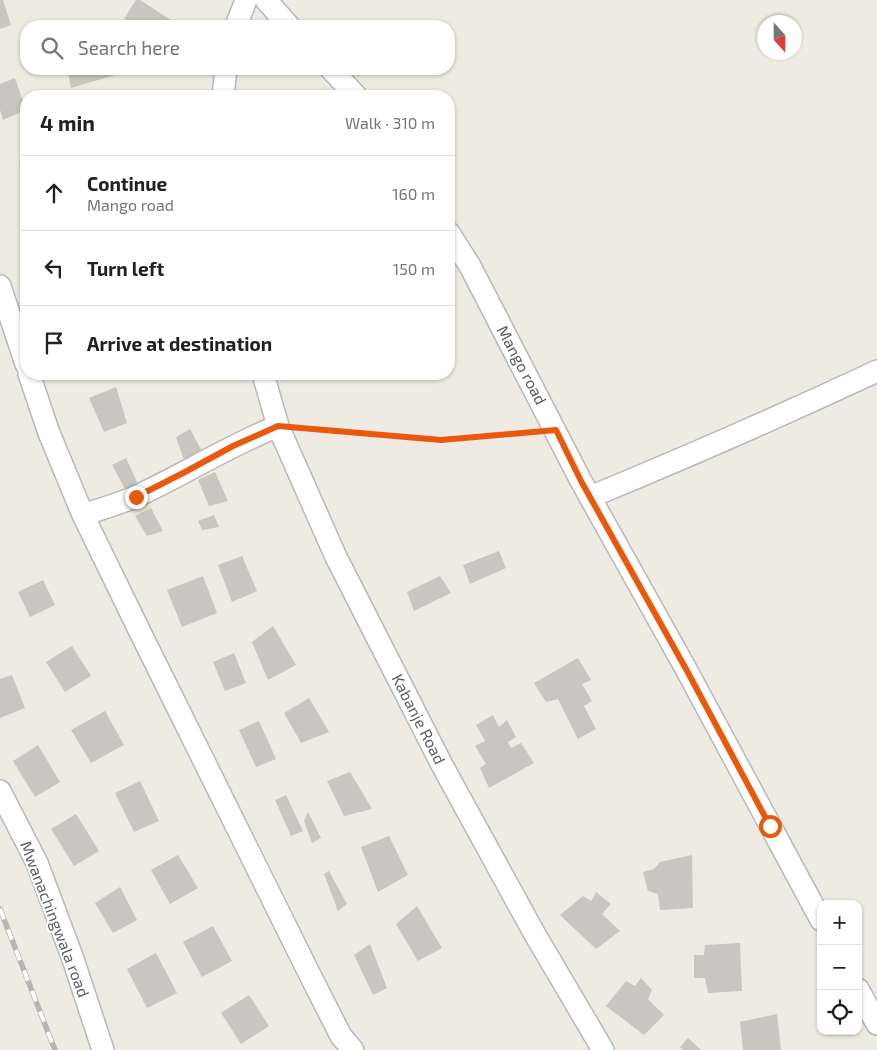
<!DOCTYPE html>
<html lang="en">
<head>
<meta charset="utf-8">
<style>
	:root { --surface:#fff; --page:#f2f2f2; --text:#202124; --muted:#757577; --line:#e0e0e0 }
	body { margin:0; font-family:"Exo 2",sans-serif; background:var(--page); color:var(--text) }
	.controls { position:absolute; right:15px; bottom:15px; display:grid; overflow:hidden; border-radius:10px; box-shadow:0 1px 4px #0004 }
	.controls button { width:45px; height:45px; display:grid; place-items:center; padding:0; border:0; border-bottom:1px solid var(--line); background:var(--surface); color:var(--text); font:25px sans-serif }
	.compass { position:absolute; left:757px; top:15px; width:45px; height:45px; border-radius:50%; background:var(--surface); box-shadow:0 1px 4px #0004; rotate:159deg }
	.stop { position:absolute; width:15px; height:15px; margin:-11px; border:4px solid #ea580c; border-radius:50%; background:#fff }
	.stop.end { background:#ea580c; border-color:#fff; box-shadow:0 1px 5px #0008 }
	.list { margin:0; padding:0; list-style:none }
	h2 { display:flex; justify-content:space-between; align-items:center; height:65px; margin:0; padding:0 20px; font-size:21px }
	h2 small { font-size:16px; font-weight:400; color:var(--muted) }
	.list li { display:grid; grid-template-columns:32px 1fr auto; gap:15px; align-items:center; box-sizing:border-box; height:75px; padding:0 20px; border-top:1px solid var(--line) }
	.list b { display:block; font-size:19px; white-space:nowrap }
	.list p { margin:0; font-size:16px; white-space:nowrap; color:var(--muted) }
	.list em { font-size:16px; font-style:normal; color:var(--muted) }
	.icon { flex:none; width:28px; height:28px; fill:none; stroke:currentColor; stroke-width:2; stroke-linecap:round; stroke-linejoin:round }
	.map { position:relative; flex:none; width:877px; height:1050px; overflow:hidden }
	.search { position:absolute; background:var(--surface); box-shadow:0 1px 4px #0004; left:20px; top:20px; width:435px; height:55px; display:flex; align-items:center; gap:12px; box-sizing:border-box; padding:0 18px; border-radius:20px; color:var(--muted); font-size:19px }
	.panel { position:absolute; background:var(--surface); box-shadow:0 1px 4px #0004; left:20px; top:90px; width:435px; height:290px; border-radius:20px }
	.map>svg:first-child { display:block }
	.building { fill:#c9c6c0 }
	.lines { fill:none; stroke-linecap:round; stroke-linejoin:round }
	.street-casing { stroke:#b5b9bd; stroke-width:24 }
	.path { stroke:#96c8a3; stroke-width:3; stroke-dasharray:5 2.5; stroke-linecap:butt }
	.street { stroke:#fff; stroke-width:21 }
	.rail-casing { stroke:#b4b5b5; stroke-width:5.5 }
	.rail { stroke:#fff; stroke-width:4; stroke-dasharray:11; stroke-linecap:butt }
	.route { stroke:#ea580c; stroke-width:6 }
	.labels { text-anchor:middle; stroke-width:4; stroke-linejoin:round; paint-order:stroke }
	.street-label { font-size:16px; fill:#5b5f64; stroke:#fff }
</style>
</head>
<body>
<div class="map">
<svg width="877" height="1050" viewBox="0 0 877 1050">
	<rect width="100%" height="100%" fill="#eeebe2"/>
	<path class="building" d="M 0,0 L 3,0 L 11,25 L 0,29 Z
		M 136,0 L 140,0 L 174,22 L 173,26 L 136,26 L 124,19 Z
		M 81,69 L 113,69 L 115,75 L 71,88 L 68,72 Z
		M 15,78 L 26,110 L 3,120 L 0,110 L 0,84 Z
		M 26,160 L 26,185 L 19,163 Z
		M 116,387 L 127,423 L 104,432 L 89,398 Z
		M 190,429 L 203,453 L 184,460 L 176,437 Z
		M 126,458 L 138,484 L 125,489 L 112,465 Z
		M 215,472 L 228,501 L 209,506 L 198,480 Z
		M 151,508 L 163,531 L 147,536 L 135,516 Z
		M 214,515 L 219,527 L 202,530 L 198,521 Z
		M 499,551 L 506,568 L 470,584 L 463,565 Z
		M 242,556 L 257,591 L 232,602 L 218,565 Z
		M 203,576 L 217,613 L 182,627 L 167,590 Z
		M 440,576 L 451,593 L 414,611 L 407,592 Z
		M 43,580 L 55,605 L 30,617 L 18,592 Z
		M 273,626 L 296,665 L 268,680 L 252,642 Z
		M 72,646 L 91,676 L 65,692 L 46,662 Z
		M 234,653 L 246,683 L 225,691 L 213,662 Z
		M 578,658 L 591,680 L 582,684 L 592,701 L 584,706 L 596,729 L 578,739 L 558,699 L 546,702 L 534,683 Z
		M 12,675 L 25,708 L 0,718 L 0,679 Z
		M 309,698 L 329,732 L 301,743 L 284,713 Z
		M 105,711 L 124,745 L 91,763 L 71,730 Z
		M 493,715 L 499,727 L 507,720 L 516,737 L 508,742 L 511,748 L 521,743 L 534,763 L 489,788 L 480,768 L 486,764 L 475,746 L 485,741 L 476,725 Z
		M 259,721 L 276,759 L 256,767 L 239,730 Z
		M 38,745 L 60,782 L 35,797 L 13,761 Z
		M 350,772 L 372,809 L 344,816 L 327,781 Z
		M 140,781 L 159,821 L 134,832 L 115,793 Z
		M 286,795 L 303,831 L 291,836 L 275,800 Z
		M 308,812 L 321,838 L 312,843 L 304,821 Z
		M 76,814 L 99,851 L 74,866 L 51,829 Z
		M 389,836 L 408,875 L 378,892 L 361,847 Z
		M 178,855 L 198,888 L 170,904 L 151,870 Z
		M 692,855 L 693,908 L 660,910 L 658,894 L 648,891 L 643,872 L 654,869 L 660,862 Z
		M 329,871 L 347,904 L 338,911 L 324,874 Z
		M 120,887 L 137,920 L 113,933 L 95,903 Z
		M 596,892 L 611,904 L 602,914 L 620,931 L 596,949 L 560,915 L 583,896 L 591,901 Z
		M 417,906 L 442,948 L 418,961 L 396,924 Z
		M 213,926 L 232,961 L 202,977 L 183,942 Z
		M 740,943 L 742,991 L 708,993 L 705,978 L 694,978 L 694,955 L 704,955 L 705,945 Z
		M 370,944 L 387,988 L 373,995 L 354,955 Z
		M 156,953 L 177,993 L 147,1008 L 127,969 Z
		M 641,978 L 652,990 L 648,999 L 664,1015 L 644,1035 L 606,1006 L 626,981 L 635,986 Z
		M 249,995 L 269,1026 L 241,1044 L 221,1013 Z
		M 777,1014 L 781,1050 L 743,1050 L 740,1022 Z
		M 688,1038 L 701,1050 L 683,1050 L 680,1047 Z"/>
	<g class="lines">
		<g class="street-casing">
			<path id="street" d="M 266,0 L 289,26
				M 236,26 L 246,0
				M 331,69 L 356,96
				M 223,96 L 226,69
				M 449,233 L 470,266 L 581,481 L 686,669 L 821,920
				M 0,286 L 26,364
				M 29,374 L 49,433 L 83,515 L 142,636 L 309,973 L 341,1036 L 353,1050
				M 263,374 L 278,426 L 336,557 L 442,765 L 533,931 L 603,1050
				M 590,497 C 687,457 783,415 877,371
				M 83,515 C 101,509 118,504 135,497 C 183,475 228,446 278,426
				M 0,791 L 37,863 L 73,959 L 103,1050
				M 858,989 L 877,1024"/>
		</g>
		<path class="path" d="M 301,429 L 441,440 L 534,432"/>
		<use href="#street" class="street"/>
		<g class="rail-casing">
			<path id="rail" d="M 0,909 L 55,1050"/>
		</g>
		<use href="#rail" class="rail"/>
	</g>
	<g class="lines">
		<path class="route" d="M 136,497 L 185,472 L 233,446 L 278,426 L 441,440 L 556,430 L 581,481 L 686,669 L 770,826"/>
	</g>
	<g class="labels">
		<g class="street-label">
			<text transform="translate(522 365) rotate(62)" y="6">Mango road</text>
			<text transform="translate(419 719) rotate(63)" y="6">Kabanje Road</text>
			<text transform="translate(55 919) rotate(69)" y="6">Mwanachingwala road</text>
		</g>
	</g>
</svg>
<div class="controls">
<button>+</button>
<button>−</button>
<button><svg class="icon" aria-label="locate" viewBox="0 0 24 24"><circle cx="12" cy="12" r="6"/><path d="M12 2v4M12 18v4M2 12h4M18 12h4"/></svg></button>
</div>
<svg class="compass" viewBox="-18 -18 36 36"><path d="M0-13l5 13h-10z" fill="#e53935"/><path d="M0 13l5-13h-10z" fill="#757577"/></svg>
<div class="stop" style="left:770px;top:826px"></div>
<div class="stop end" style="left:136px;top:497px"></div>
<div class="search"><svg class="icon" aria-label="search" viewBox="0 0 24 24"><circle cx="10" cy="10" r="6"/><path d="M15 15l6 6"/></svg>Search here</div>
<section class="panel">
<h2>4 min<small>Walk · 310 m</small></h2>
<ul class="list">
<li><svg class="icon" aria-label="ahead" viewBox="0 0 24 24"><path d="M12 20V5M6 11l6-6 6 6"/></svg><div><b>Continue</b><p>Mango road</p></div><em>160 m</em></li>
<li><svg class="icon" aria-label="left" viewBox="0 0 24 24"><path d="M17 20v-9H6M10 6l-5 5 5 5"/></svg><div><b>Turn left</b></div><em>150 m</em></li>
<li><svg class="icon" aria-label="arrive" viewBox="0 0 24 24"><path d="M6 21V4h12l-3 4 3 4H6"/></svg><div><b>Arrive at destination</b></div></li>
</ul>
</section>
</div>
</body>
</html>
